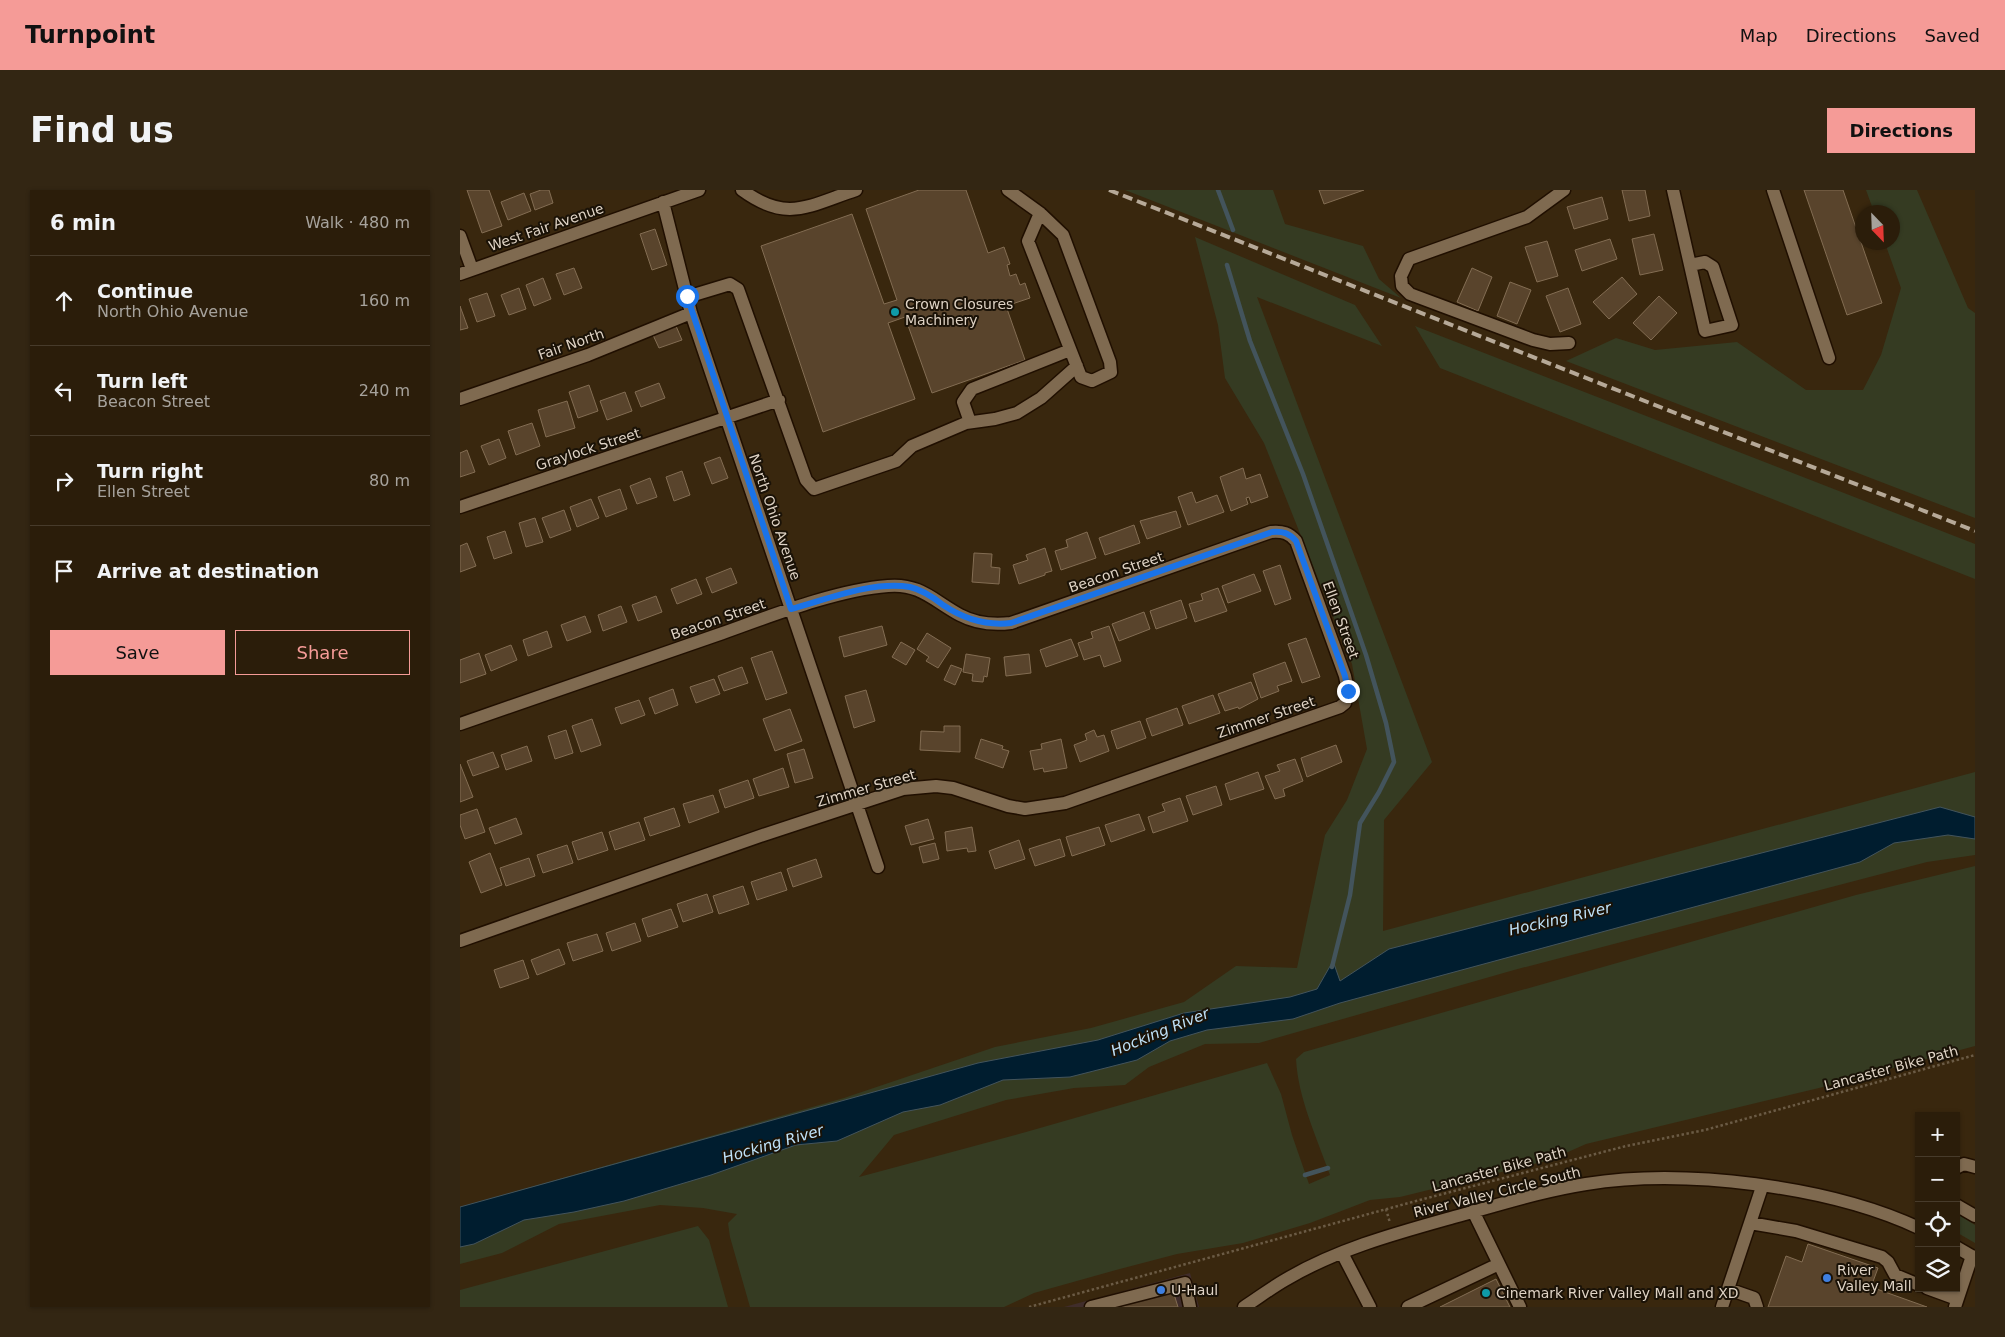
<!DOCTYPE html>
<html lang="en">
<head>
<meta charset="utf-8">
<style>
	:root { --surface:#2b1d0a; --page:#332613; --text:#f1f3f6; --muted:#a6a29c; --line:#473b2b; --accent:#f59b97 }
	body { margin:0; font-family:"DejaVu Sans",sans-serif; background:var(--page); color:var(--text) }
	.controls { position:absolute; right:15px; bottom:15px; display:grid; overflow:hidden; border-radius:0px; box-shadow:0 1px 4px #0004 }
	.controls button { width:45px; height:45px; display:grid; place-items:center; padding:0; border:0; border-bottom:1px solid var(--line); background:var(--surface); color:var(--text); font:25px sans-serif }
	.compass { position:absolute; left:1395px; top:15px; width:45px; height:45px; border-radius:50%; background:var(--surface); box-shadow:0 1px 4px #0004; rotate:157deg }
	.stop { position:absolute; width:15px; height:15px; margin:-11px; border:4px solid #1a73e8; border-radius:50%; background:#fff }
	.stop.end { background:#1a73e8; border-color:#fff; box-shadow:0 1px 5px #0008 }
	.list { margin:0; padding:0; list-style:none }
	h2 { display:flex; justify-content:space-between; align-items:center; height:65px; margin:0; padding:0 20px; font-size:21px }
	h2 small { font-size:16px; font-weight:400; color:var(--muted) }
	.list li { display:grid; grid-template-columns:32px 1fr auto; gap:15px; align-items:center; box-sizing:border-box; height:90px; padding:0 20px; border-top:1px solid var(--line) }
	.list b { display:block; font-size:19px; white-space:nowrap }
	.list p { margin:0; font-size:16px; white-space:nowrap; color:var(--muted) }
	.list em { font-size:16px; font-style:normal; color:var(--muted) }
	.actions { display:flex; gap:10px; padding:15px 20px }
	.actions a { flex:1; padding:11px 0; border:1px solid var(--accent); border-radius:0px; text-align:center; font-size:18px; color:var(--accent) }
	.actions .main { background:var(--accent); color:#111 }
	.icon { flex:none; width:28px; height:28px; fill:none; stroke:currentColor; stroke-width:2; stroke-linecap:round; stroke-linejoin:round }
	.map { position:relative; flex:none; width:1515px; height:1117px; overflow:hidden; border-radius:0px }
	header { display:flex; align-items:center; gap:30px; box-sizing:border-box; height:70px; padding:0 25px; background:var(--accent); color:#111 }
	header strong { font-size:24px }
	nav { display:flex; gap:28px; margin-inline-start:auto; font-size:18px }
	.intro { display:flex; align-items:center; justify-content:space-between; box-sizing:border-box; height:120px; padding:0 30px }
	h1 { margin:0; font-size:35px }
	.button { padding:12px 22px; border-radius:0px; background:var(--accent); color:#111; font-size:18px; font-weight:700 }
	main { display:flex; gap:30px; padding:0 30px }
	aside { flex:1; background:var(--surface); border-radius:0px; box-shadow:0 1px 4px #0004 }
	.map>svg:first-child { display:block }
	.commercial { fill:#402d2b }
	.green { fill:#353b22 }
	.water { fill:#001d2f; stroke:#43545c }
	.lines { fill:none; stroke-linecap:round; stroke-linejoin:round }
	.stream { stroke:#43545c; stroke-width:4.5 }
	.building { fill:#59442c; stroke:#836d53 }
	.minor-casing { stroke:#200f00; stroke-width:15 }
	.path { stroke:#6b5b45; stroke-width:2.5; stroke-dasharray:2.5 2.5; stroke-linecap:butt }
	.minor { stroke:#7f6a50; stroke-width:12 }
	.rail { stroke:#b6a998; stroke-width:4; stroke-dasharray:10 5; stroke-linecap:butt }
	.route { stroke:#1a73e8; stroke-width:6 }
	.culture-dot { fill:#0f9aa8; stroke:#1a1207; stroke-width:2 }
	.shop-dot { fill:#3f7fe0; stroke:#1a1207; stroke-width:2 }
	.labels { text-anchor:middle; stroke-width:4; stroke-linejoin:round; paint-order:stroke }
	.street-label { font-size:14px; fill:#dfd3c5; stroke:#1a1207 }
	.poi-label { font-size:14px; fill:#dfd3c5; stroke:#1a1207; text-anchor:start }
	.water-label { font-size:15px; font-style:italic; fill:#bfe2f9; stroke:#1a1207 }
</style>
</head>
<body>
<header>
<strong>Turnpoint</strong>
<nav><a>Map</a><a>Directions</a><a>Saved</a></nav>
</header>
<div class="intro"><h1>Find us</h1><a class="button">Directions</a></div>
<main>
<aside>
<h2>6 min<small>Walk · 480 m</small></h2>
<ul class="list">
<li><svg class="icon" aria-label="ahead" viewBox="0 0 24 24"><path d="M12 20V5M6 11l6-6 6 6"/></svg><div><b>Continue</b><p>North Ohio Avenue</p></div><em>160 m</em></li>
<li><svg class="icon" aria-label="left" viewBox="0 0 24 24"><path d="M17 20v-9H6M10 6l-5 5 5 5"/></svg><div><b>Turn left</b><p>Beacon Street</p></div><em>240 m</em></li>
<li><svg class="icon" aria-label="right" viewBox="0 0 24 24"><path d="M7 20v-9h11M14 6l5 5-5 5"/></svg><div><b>Turn right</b><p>Ellen Street</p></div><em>80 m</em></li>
<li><svg class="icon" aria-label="arrive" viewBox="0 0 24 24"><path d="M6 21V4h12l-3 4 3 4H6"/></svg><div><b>Arrive at destination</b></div></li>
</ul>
<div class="actions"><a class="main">Save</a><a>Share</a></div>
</aside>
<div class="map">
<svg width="1515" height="1117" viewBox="0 0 1515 1117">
	<rect width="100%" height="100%" fill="#39270e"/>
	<path class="commercial" d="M 730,1083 L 739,1117 L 604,1117 Z"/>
	<path class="green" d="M 665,0 L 813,0 L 825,34 L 903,56 L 919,89 L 941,108 Z
		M 1406,0 L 1457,0 L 1508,118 L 1515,123 L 1515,328 L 1106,171 L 1156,148 L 1195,160 L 1277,152 L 1346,200 L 1403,200 L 1421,165 L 1441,98 L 1425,53 L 1432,52 L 1432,22 L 1414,22 Z
		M 735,47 L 895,115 L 922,156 L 797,107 L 972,572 L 924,630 L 923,741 L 1515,582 L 1515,665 L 1467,672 L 1054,780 L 799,853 L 745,854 L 689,877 L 665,895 L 614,898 L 546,910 L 434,945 L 399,987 L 566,942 L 807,873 L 821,904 L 832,945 L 849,994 L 870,985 C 857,948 838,908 836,869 L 844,862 L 1396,705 L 1515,676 L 1515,856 L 1359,898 L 1126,954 L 1090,970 L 940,1007 L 910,1010 L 850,1033 L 783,1053 L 717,1064 L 656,1080 L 574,1103 L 544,1117 L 290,1117 L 270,1047 L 268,1033 L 277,1024 L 243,1018 L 200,1015 L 99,1034 L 42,1063 L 0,1074 L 0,1017 L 384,908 L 535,857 L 631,838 L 724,812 L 776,776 L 837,778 L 865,645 L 887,610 L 907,559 L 892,474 L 804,253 L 765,188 L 758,135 Z
		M 955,136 L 1515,354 L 1515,389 L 980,178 Z
		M 1496,1023 L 1515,1035 L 1515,1053 L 1496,1042 Z
		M 238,1036 L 249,1050 L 268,1117 L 0,1117 L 0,1100 Z"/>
	<path class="water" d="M 1480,617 L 1515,627 L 1515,649 L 1488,645 L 1434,653 L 1400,672 L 880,813 L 833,829 L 747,840 L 710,851 L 677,870 L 610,887 L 543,890 L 480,915 L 443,922 L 377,951 L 336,955 L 251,985 L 164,1011 L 114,1022 L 64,1030 L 14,1054 L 0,1057 L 0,1017 L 518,873 L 638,850 L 724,823 L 830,807 L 857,799 L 873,771 L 880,791 L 929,759 Z"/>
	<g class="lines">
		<path class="stream" d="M 758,0 L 773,40
			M 767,75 L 790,151 L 843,284 L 906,465 L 926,533 L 934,572 L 919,602 L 900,633 L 890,705 L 872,777
			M 845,985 L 868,978"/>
	</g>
	<path class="building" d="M 7,0 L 29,0 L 42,36 L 22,43 Z
		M 81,0 L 89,0 L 93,13 L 75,20 L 70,4 Z
		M 459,0 L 506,0 L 528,63 L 544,57 L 550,74 L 547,75 L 550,86 L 556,84 L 560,95 L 565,93 L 570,108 L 546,116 L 565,170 L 472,203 L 445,127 L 428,133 L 455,209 L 363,242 L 301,56 L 392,24 L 424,114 L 437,110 L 406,19 Z
		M 859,0 L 904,0 L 864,14 Z
		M 1162,0 L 1185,0 L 1190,26 L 1169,31 Z
		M 1344,0 L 1383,0 L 1422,113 L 1387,125 Z
		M 64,3 L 71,21 L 48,30 L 41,12 Z
		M 1142,7 L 1148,29 L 1114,39 L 1107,17 Z
		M 195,39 L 207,75 L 192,80 L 180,44 Z
		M 1194,44 L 1203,80 L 1180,85 L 1172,49 Z
		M 1150,49 L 1157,69 L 1122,81 L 1115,60 Z
		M 1087,51 L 1098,86 L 1077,92 L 1065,57 Z
		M 114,78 L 122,98 L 104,105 L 96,84 Z
		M 1012,78 L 1032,87 L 1018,121 L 997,112 Z
		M 1162,87 L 1177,104 L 1149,129 L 1133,112 Z
		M 83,88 L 91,109 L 74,116 L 66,95 Z
		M 1050,92 L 1071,100 L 1057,134 L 1037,126 Z
		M 59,98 L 66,119 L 49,125 L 41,105 Z
		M 1108,98 L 1121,134 L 1100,142 L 1086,106 Z
		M 27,103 L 35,126 L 17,132 L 9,109 Z
		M 1199,106 L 1217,123 L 1191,150 L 1173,133 Z
		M 0,116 L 8,138 L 0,140 Z
		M 216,136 L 222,150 L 199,158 L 193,145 Z
		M 199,193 L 205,208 L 181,217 L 175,202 Z
		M 129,195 L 138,221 L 118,228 L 109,202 Z
		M 165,202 L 172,221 L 147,230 L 140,211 Z
		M 107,211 L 115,238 L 86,247 L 78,220 Z
		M 72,233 L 80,256 L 56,265 L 48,241 Z
		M 39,249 L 46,268 L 29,275 L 21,256 Z
		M 7,260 L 15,282 L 0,287 L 0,263 Z
		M 260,267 L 268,288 L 252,294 L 244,273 Z
		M 783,278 L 786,289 L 800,284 L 808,307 L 791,313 L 789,307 L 786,308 L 788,314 L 771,321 L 760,287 Z
		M 222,281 L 230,305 L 214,311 L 206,287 Z
		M 190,288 L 197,307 L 177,314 L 170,296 Z
		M 160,299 L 167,319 L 146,327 L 138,307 Z
		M 732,302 L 736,313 L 757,305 L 764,322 L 728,335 L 718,307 Z
		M 131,309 L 139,328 L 117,337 L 110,317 Z
		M 104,320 L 111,340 L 90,348 L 82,328 Z
		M 716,321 L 721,337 L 687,349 L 680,331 Z
		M 75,328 L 83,352 L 66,357 L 59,333 Z
		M 674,335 L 680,353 L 645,365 L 639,348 Z
		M 45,341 L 52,363 L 34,369 L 27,347 Z
		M 627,342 L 636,368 L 601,380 L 595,361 L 608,357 L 606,350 Z
		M 7,353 L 16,376 L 0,382 L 0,356 Z
		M 585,358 L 592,381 L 585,383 L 585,385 L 559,394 L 553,375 L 568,370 L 566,365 Z
		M 514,363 L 532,364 L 531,377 L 540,378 L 539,394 L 512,392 Z
		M 820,375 L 831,409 L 815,415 L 803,381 Z
		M 271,378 L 277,393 L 252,403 L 246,388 Z
		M 794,384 L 801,401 L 768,413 L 762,396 Z
		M 236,389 L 242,404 L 217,414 L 211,399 Z
		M 758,398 L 767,421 L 735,432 L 729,414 L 743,410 L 741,404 Z
		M 196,406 L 202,422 L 178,431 L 172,415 Z
		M 721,410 L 727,428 L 696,439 L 690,421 Z
		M 161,416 L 167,432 L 143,441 L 138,425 Z
		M 684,422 L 690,439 L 659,451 L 652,434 Z
		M 125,426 L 131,442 L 107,451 L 101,435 Z
		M 422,436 L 427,455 L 384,467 L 379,447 Z
		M 649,436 L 661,471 L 644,477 L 640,465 L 624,470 L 618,453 L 633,448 L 631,442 Z
		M 87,441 L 92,457 L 68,466 L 63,450 Z
		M 467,443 L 491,458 L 478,478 L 466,471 L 469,467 L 457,459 Z
		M 846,448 L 860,487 L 842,493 L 828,454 Z
		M 611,449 L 618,466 L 586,477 L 580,460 Z
		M 441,452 L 455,460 L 446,475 L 432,467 Z
		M 51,455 L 57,470 L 31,481 L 25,465 Z
		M 312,461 L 327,503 L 306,510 L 291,468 Z
		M 19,463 L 26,484 L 0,493 L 0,470 Z
		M 506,464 L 530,468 L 527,487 L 524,486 L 523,492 L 512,491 L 513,484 L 503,482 Z
		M 569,464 L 571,483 L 546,486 L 544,467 Z
		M 825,472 L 832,491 L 817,496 L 819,501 L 801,508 L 793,484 Z
		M 491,475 L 502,479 L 495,495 L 484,490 Z
		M 282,477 L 288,493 L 264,501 L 258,486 Z
		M 254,489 L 260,504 L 236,513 L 230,497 Z
		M 791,492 L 798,509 L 779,519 L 778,517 L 765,521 L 758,504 Z
		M 213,499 L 218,515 L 195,524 L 189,508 Z
		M 406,500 L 415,531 L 394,538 L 385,506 Z
		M 753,505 L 760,523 L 729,534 L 722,516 Z
		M 179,510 L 185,525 L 161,534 L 155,518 Z
		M 717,518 L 723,535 L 692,546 L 686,529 Z
		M 330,519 L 342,551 L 315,561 L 303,529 Z
		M 132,529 L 141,555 L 121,562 L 112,536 Z
		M 680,531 L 686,548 L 657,559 L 651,541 Z
		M 484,536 L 500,536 L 500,562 L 460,560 L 461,541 L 484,542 Z
		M 106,540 L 113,563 L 95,569 L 88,546 Z
		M 634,540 L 637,547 L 644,545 L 649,561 L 620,572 L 614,555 L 627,550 L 625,544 Z
		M 521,549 L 543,556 L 542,559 L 549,561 L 543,578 L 515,568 Z
		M 601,549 L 607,578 L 584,582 L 583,578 L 574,580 L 570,561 L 582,559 L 581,554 Z
		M 876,555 L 882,572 L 847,587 L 841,568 Z
		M 67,556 L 72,571 L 46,580 L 41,565 Z
		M 344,559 L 353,588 L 335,593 L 327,564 Z
		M 33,562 L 39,577 L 13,586 L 7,571 Z
		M 835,569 L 843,591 L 823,599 L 825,606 L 815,609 L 805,586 L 820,581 L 817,575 Z
		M 0,574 L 13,607 L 0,612 Z
		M 323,578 L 329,597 L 299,606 L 293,589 Z
		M 798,582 L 804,599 L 770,610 L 765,594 Z
		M 288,590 L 294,608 L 265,618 L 259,600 Z
		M 756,596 L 762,615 L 733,625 L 726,606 Z
		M 253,605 L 259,622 L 229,633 L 223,614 Z
		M 720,608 L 728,631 L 693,643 L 688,627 L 705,621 L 702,614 Z
		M 214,618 L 220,636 L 190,646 L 184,628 Z
		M 17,619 L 25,642 L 5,649 L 0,635 L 0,625 Z
		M 679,624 L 685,640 L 651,652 L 645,635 Z
		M 56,628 L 62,644 L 35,654 L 29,638 Z
		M 468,629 L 474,649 L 451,655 L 445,636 Z
		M 179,632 L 185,650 L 155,660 L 149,642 Z
		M 512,637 L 516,661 L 508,662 L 507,658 L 487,661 L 485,642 Z
		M 639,637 L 645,655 L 612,666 L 606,647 Z
		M 142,642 L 148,660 L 118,670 L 112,652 Z
		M 600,649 L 605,666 L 575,676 L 569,659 Z
		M 559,650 L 565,669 L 535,679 L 529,661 Z
		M 475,653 L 479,669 L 463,673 L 459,657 Z
		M 107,655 L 113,673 L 83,683 L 77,665 Z
		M 30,663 L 42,695 L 21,703 L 9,672 Z
		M 69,668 L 75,686 L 46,696 L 40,678 Z
		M 356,669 L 362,687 L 333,697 L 327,679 Z
		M 321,682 L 327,700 L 297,710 L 291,692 Z
		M 283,696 L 289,714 L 259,724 L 253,706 Z
		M 247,704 L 253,722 L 223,732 L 217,714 Z
		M 211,719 L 218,737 L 188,747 L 182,729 Z
		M 175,733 L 181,751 L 152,761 L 146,743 Z
		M 137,744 L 143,761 L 113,771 L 107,753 Z
		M 99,759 L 105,774 L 77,785 L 71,770 Z
		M 63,770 L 69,788 L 40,798 L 34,780 Z
		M 1348,1054 L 1418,1078 L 1411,1097 L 1467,1117 L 1308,1117 L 1326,1066 L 1342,1072 Z
		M 1036,1089 L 1050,1117 L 980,1117 Z
		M 713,1101 L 718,1117 L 657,1117 Z"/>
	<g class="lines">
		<g class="minor-casing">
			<path id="minor" d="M 282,0 C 327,33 348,16 396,0
				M 548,0 L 580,23 L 603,45 L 650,172 L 651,182 L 632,191 L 621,187 L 568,51 L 580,23
				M 1104,0 L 1067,27 L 949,69 L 941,86 L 942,96 L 950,104 L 1073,150 L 1090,154 L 1109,153
				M 1213,0 L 1245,141 L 1272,135 L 1253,77 L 1245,72 L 1230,75
				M 1313,0 L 1369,168
				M 203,12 L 231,123 L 418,677
				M 0,46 L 12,79
				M 0,84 L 239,0
				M 227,107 L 270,94 L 278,99 L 346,290 L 354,299 L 436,271 L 452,256 L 506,233 L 535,229 L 557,223 L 581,208 L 617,176
				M 0,209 L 128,165 L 231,123
				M 510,232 L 503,212 L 512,199 L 610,160
				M 0,317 L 319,210
				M 0,534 C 86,504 172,475 257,445 C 308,427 375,400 428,396 C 460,393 474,411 500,425 C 515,433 534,435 551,433 L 811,342 C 823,341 829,343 836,351 L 885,486 L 888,501 L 885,513 L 880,517 L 605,613 L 565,619 L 548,616 L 493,598 L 476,596 L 443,599 L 300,646 L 0,751
				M 1496,978 L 1504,974 L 1515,977
				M 1496,1015 L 1515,1026
				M 1013,1021 L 1060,1117
				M 1290,1033 L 1336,1041 L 1422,1067 L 1428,1072 L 1435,1085 L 1459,1095
				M 1496,1057 L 1515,1068
				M 882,1063 L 910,1117
				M 1467,1098 L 1497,1109
				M 1268,1099 L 1294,1108 L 1297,1117
				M 631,1117 L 725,1093 L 730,1117
				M 784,1117 C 798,1108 811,1098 825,1090 C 877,1059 937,1043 994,1027 C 1038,1015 1081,1001 1126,994 C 1224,978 1369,996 1459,1038
				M 948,1117 L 1039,1074
				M 1262,1117 L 1302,997
				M 1495,1117 L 1512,1066"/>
		</g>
		<path class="path" d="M 926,1019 L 930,1033
			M 569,1117 L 956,1011 L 1166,956 L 1245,940 L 1515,865"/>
		<use href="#minor" class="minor"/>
		<path class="rail" d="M 649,0 L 1515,341"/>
	</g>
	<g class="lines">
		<path class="route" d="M 227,106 L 331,419 C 368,409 411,391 450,397 C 463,400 473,407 483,415 C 504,429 526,436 551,433 L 812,342 C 823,341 829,343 836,351 L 885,486 L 888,501"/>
	</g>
	<g class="culture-dot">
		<circle cx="435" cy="122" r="5"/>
		<circle cx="1026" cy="1103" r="5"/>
	</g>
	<g class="shop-dot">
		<circle cx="1367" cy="1088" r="5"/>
		<circle cx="701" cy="1100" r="5"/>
	</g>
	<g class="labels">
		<g class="street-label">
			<text transform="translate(86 37) rotate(-19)" y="5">West Fair Avenue</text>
			<text transform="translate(111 154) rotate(-19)" y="5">Fair North</text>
			<text transform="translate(128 259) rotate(-18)" y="5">Graylock Street</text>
			<text transform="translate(315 327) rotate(71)" y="5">North Ohio Avenue</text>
			<text transform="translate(656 382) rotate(-19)" y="5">Beacon Street</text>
			<text transform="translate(258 429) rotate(-19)" y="5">Beacon Street</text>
			<text transform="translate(881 430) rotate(70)" y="5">Ellen Street</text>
			<text transform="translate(806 527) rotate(-19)" y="5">Zimmer Street</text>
			<text transform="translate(406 598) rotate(-16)" y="5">Zimmer Street</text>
			<text transform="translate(1431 878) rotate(-15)" y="5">Lancaster Bike Path</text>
			<text transform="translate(1039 979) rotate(-15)" y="5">Lancaster Bike Path</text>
			<text transform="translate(1037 1002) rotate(-14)" y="5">River Valley Circle South</text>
		</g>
		<g class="poi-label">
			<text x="445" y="119">Crown Closures<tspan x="445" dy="16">Machinery</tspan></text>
			<text x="1377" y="1085">River<tspan x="1377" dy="16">Valley Mall</tspan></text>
			<text x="711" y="1105">U-Haul</text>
			<text x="1036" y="1108">Cinemark River Valley Mall and XD</text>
		</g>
		<g class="water-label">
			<text transform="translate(1100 729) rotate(-13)" y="5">Hocking River</text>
			<text transform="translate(700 842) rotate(-22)" y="5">Hocking River</text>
			<text transform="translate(313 954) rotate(-16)" y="5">Hocking River</text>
		</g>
	</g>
</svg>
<div class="controls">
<button>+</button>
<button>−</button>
<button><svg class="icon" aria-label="locate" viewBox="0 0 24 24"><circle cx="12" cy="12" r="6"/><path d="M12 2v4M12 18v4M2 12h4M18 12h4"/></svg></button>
<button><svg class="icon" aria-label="layers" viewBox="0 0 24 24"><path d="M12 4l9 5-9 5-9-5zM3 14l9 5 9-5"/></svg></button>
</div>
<svg class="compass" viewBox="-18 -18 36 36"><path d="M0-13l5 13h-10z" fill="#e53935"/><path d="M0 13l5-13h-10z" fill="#a6a29c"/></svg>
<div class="stop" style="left:227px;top:106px"></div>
<div class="stop end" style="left:888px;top:501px"></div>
</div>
</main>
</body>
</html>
